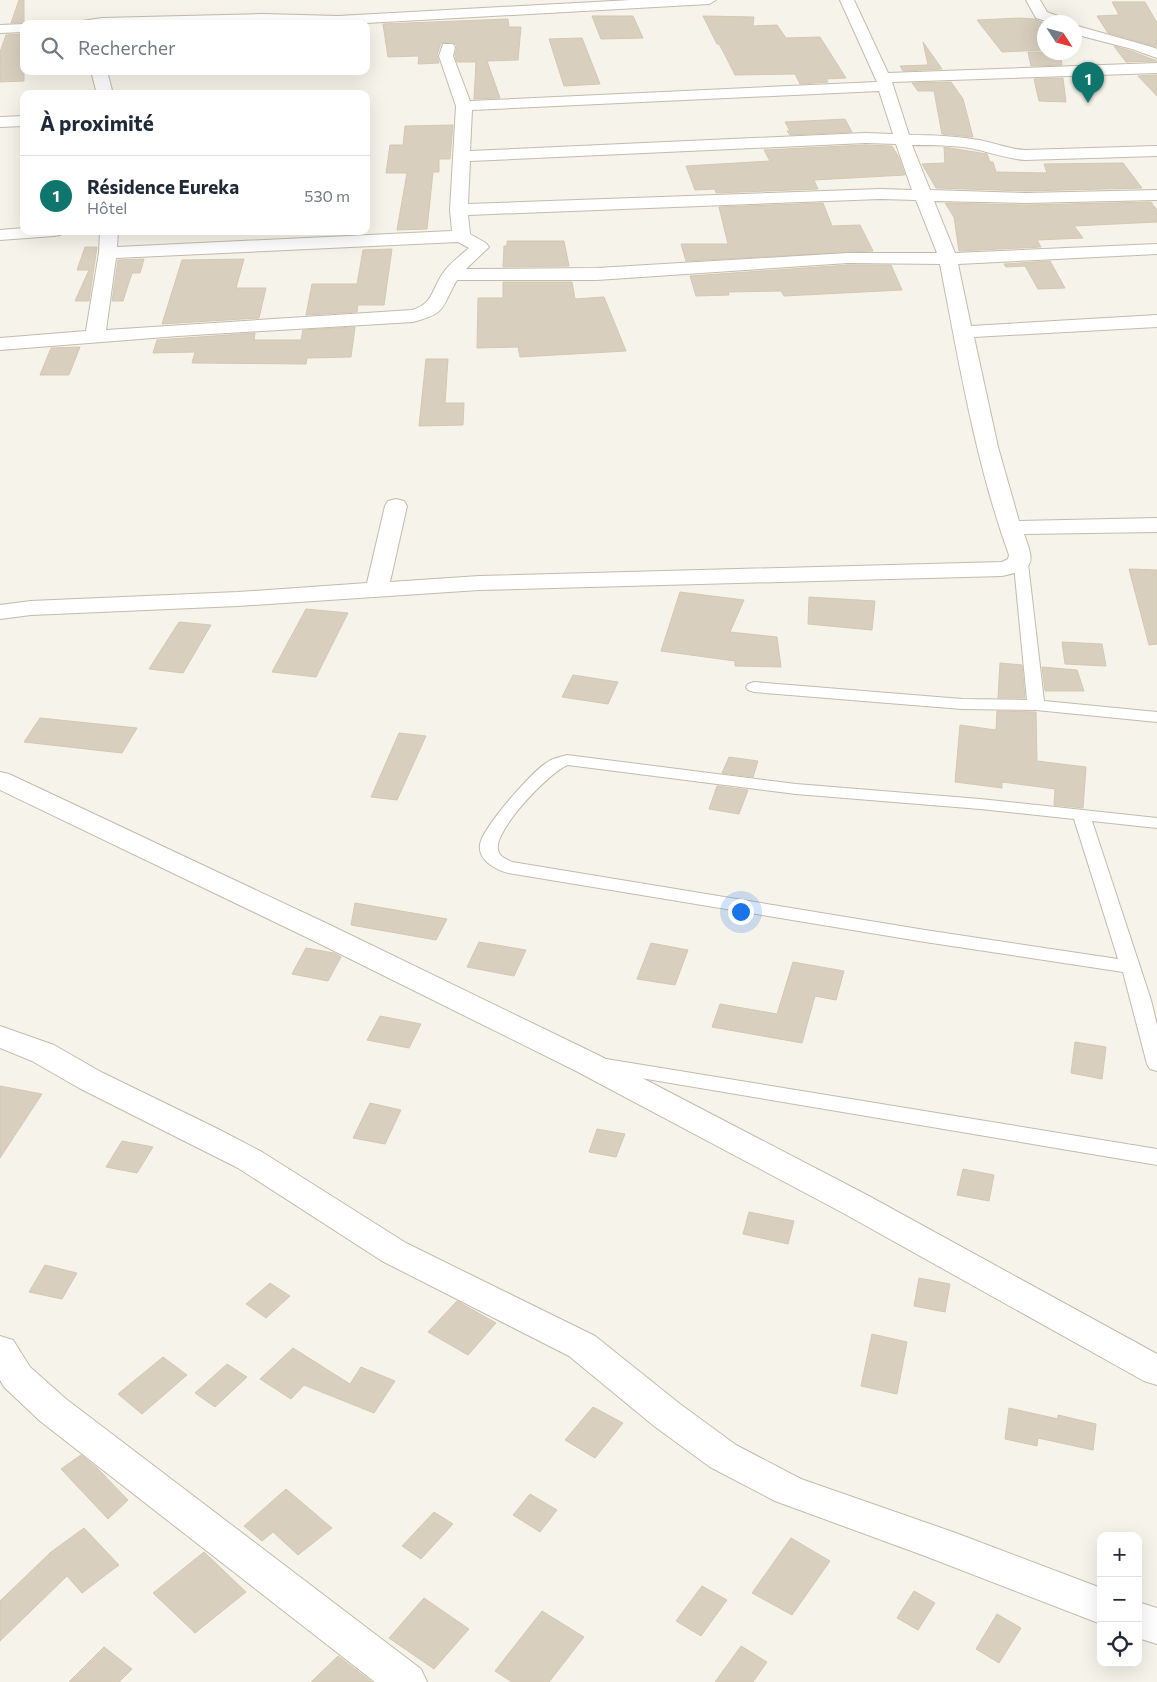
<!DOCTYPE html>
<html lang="fr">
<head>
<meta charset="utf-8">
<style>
	:root { --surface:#fff; --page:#f2f2f3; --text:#1f2937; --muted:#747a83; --line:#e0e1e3; --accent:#0f766e }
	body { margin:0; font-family:Commissioner,sans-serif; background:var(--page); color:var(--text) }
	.controls { position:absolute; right:15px; bottom:15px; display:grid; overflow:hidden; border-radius:10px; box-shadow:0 5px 20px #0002 }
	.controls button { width:45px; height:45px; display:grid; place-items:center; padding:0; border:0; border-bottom:1px solid var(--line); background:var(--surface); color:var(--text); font:25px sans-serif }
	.compass { position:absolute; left:1037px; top:15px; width:45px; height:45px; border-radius:50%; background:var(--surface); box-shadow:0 5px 20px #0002; rotate:126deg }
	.you { position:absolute; left:740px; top:911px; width:18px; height:18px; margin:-12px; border:4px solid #fff; border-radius:50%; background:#1a73e8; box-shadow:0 0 0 8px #1a73e833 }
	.badge { display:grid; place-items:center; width:32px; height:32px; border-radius:50%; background:var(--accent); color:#fff; font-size:16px; font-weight:700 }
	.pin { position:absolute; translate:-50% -41px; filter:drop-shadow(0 1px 2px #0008) }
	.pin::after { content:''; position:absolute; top:26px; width:18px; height:15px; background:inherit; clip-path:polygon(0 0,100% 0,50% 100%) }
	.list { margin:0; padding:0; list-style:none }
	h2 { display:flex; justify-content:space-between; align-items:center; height:65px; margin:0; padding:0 20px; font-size:21px }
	h2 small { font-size:16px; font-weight:400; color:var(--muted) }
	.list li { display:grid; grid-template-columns:32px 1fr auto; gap:15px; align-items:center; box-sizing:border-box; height:80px; padding:0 20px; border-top:1px solid var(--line) }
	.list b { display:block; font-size:19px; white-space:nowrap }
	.list p { margin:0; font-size:16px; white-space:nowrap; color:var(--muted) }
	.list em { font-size:16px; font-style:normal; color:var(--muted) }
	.icon { flex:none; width:28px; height:28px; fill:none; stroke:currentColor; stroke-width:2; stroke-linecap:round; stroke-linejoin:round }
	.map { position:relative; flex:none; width:1157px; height:1682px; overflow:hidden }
	.search { position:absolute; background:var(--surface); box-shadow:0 5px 20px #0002; left:20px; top:20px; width:350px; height:55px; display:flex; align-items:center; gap:12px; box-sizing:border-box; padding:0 18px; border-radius:10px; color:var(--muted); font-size:19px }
	.panel { position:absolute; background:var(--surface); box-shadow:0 5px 20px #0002; left:20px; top:90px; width:350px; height:145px; border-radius:10px }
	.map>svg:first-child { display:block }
	.building { fill:#d9cfbf; stroke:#d5c8b1 }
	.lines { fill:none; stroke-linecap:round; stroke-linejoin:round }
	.service-casing { stroke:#c3bbac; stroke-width:2 }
	.minor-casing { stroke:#c3bbac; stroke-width:2 }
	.service { fill:#fff; fill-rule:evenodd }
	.minor { fill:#fff; fill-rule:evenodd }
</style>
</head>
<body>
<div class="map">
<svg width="1157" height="1682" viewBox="0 0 1157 1682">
	<rect width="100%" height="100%" fill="#f6f3ea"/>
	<path class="building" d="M 19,0 L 24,0 L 24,22 L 11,23 Z
		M 1112,2 L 1145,2 L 1157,23 L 1157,47 L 1108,33 L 1097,16 L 1119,15 Z
		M 592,16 L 633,16 L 643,38 L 601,39 Z
		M 703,16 L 754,17 L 753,26 L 777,25 L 786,38 L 820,37 L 846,78 L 826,79 L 828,82 L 800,84 L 795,74 L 735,75 L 725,55 L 719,44 L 717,44 Z
		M 1019,18 L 1034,19 L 1044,23 L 1044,50 L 1002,52 L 977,20 Z
		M 508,19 L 509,27 L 521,27 L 518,60 L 487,61 L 500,98 L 474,99 L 476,62 L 457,62 L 455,56 L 457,46 L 453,42 L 441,43 L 437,55 L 439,63 L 418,64 L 419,56 L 388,57 L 383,24 Z
		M 24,34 L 24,81 L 0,82 L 0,52 L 6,35 Z
		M 582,38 L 600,84 L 564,86 L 549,39 Z
		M 923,42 L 942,69 L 903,71 L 900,66 L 928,65 Z
		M 1114,46 L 1131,51 L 1157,61 L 1126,62 Z
		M 1028,52 L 1060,52 L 1062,65 L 1031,66 Z
		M 1157,75 L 1157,96 L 1138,76 Z
		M 1063,78 L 1066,102 L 1039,101 L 1034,79 Z
		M 951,82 L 963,99 L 973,137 L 942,134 L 934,91 L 918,91 L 912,83 Z
		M 845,119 L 852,132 L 790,135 L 787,131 L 790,131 L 785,122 Z
		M 453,125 L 450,159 L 439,159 L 439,172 L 433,172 L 427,229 L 397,230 L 407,173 L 386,173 L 390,145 L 403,145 L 405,126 Z
		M 865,145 L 892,146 L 898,156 L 905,175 L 814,180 L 818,189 L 716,193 L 715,189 L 695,190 L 686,166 L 770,161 L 764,150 Z
		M 944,147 L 987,154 L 990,162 L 993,162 L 996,172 L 1047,173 L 1044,164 L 1123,163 L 1142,188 L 1026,191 L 936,188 L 922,164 L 945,163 Z
		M 1151,202 L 1157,210 L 1157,222 L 1074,226 L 1083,238 L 1037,240 L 1041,247 L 959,251 L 954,217 L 945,203 L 1026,205 Z
		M 823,203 L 832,226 L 860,225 L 873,251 L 686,261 L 681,244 L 728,244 L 719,207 Z
		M 507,241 L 564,241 L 569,266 L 503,267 L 504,246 L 507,246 Z
		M 85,247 L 97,247 L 89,301 L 75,301 L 89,270 L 77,270 Z
		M 392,249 L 384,305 L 358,305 L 357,312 L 306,315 L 312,284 L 357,284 L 363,250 Z
		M 144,259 L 140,273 L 132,273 L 123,301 L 112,301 L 118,260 Z
		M 244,259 L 236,288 L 266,288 L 259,318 L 162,324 L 182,260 Z
		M 1050,261 L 1065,288 L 1038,289 L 1025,266 L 1006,267 L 1004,264 Z
		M 848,265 L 891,265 L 902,290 L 784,296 L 781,291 L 728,292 L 729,295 L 696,296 L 690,276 Z
		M 503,282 L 572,282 L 575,299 L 604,297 L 626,351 L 520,357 L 518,347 L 477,348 L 478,298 L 503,298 Z
		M 355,327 L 351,357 L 307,358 L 306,364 L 192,363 L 195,352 L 153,353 L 157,340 L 255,333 L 254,340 L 301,340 L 303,330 Z
		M 80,347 L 69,375 L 40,375 L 51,348 Z
		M 426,359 L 448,359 L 445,403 L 464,403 L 463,425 L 419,426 Z
		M 1129,569 L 1157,570 L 1157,644 L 1149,645 Z
		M 680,592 L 744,600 L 730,632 L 777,637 L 781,667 L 735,666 L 735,661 L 661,651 Z
		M 809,597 L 875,601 L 872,630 L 808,624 Z
		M 306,609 L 348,613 L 316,677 L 272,672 Z
		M 179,622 L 211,625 L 183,673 L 149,669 Z
		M 1062,642 L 1102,644 L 1106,666 L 1065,664 Z
		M 1000,663 L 1022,665 L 1025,698 L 998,698 Z
		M 1042,667 L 1077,670 L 1084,691 L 1045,691 Z
		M 573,675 L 618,682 L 608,704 L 562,697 Z
		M 997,711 L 1036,712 L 1037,761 L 1086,767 L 1083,808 L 1054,805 L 1055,789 L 1002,782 L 1002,788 L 955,782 L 960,725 L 996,730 Z
		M 40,718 L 137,728 L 122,753 L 24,742 Z
		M 399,733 L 426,736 L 397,800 L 371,797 Z
		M 729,757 L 758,761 L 753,777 L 722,773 Z
		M 717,786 L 748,790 L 739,814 L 709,809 Z
		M 355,903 L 447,919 L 436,940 L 351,925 Z
		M 479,942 L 526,950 L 514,976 L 467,967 Z
		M 651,943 L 688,950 L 675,985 L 637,979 Z
		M 306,948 L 334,953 L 341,957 L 328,981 L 292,974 Z
		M 793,962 L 844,971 L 836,1000 L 815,996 L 802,1043 L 712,1027 L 720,1004 L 777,1014 Z
		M 380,1016 L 421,1024 L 409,1048 L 367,1040 Z
		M 1075,1042 L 1106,1047 L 1102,1079 L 1071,1073 Z
		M 0,1086 L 42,1094 L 0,1158 Z
		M 370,1103 L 401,1110 L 385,1144 L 353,1138 Z
		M 597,1129 L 625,1134 L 616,1157 L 589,1152 Z
		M 122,1141 L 153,1147 L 137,1173 L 106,1167 Z
		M 963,1169 L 994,1175 L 989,1201 L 957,1195 Z
		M 749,1212 L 794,1221 L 788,1244 L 743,1234 Z
		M 45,1265 L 77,1273 L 62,1299 L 29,1292 Z
		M 919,1278 L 950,1284 L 945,1312 L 914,1306 Z
		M 270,1283 L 290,1296 L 266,1318 L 246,1304 Z
		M 457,1301 L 496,1323 L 468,1355 L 428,1332 Z
		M 872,1334 L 907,1342 L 897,1394 L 861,1386 Z
		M 293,1348 L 350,1384 L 361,1367 L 395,1381 L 374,1413 L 304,1385 L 291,1399 L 260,1379 Z
		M 163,1357 L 187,1375 L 142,1414 L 118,1394 Z
		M 227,1364 L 247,1377 L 215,1407 L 195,1393 Z
		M 593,1407 L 623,1423 L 595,1458 L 565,1440 Z
		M 1009,1408 L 1058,1419 L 1058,1415 L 1096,1424 L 1093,1450 L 1038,1438 L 1037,1446 L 1005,1439 Z
		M 81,1455 L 97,1468 L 128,1500 L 108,1519 L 61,1469 Z
		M 286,1489 L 332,1528 L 298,1555 L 273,1532 L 262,1541 L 244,1526 Z
		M 530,1494 L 557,1510 L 540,1532 L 513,1515 Z
		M 434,1512 L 453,1524 L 421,1559 L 402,1546 Z
		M 84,1528 L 119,1565 L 82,1593 L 67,1576 L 0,1641 L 0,1601 L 51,1552 Z
		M 791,1538 L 830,1561 L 792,1615 L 752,1593 Z
		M 204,1552 L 246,1592 L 195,1633 L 153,1593 Z
		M 702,1586 L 727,1600 L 701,1636 L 676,1621 Z
		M 914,1591 L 935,1603 L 918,1630 L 897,1618 Z
		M 424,1598 L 469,1629 L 434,1669 L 389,1638 Z
		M 542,1611 L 584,1637 L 549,1682 L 512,1682 L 495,1671 Z
		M 997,1614 L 1021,1628 L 999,1663 L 976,1649 Z
		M 741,1646 L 767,1662 L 753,1682 L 715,1682 Z
		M 104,1647 L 132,1669 L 119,1682 L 69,1682 Z
		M 338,1656 L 372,1682 L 311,1682 Z"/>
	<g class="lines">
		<g class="service-casing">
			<path id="service" d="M 1020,551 L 1025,552 L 1027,555 L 1044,701 L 1157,712 L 1157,722 L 1036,710 L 962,709 L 754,692 L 748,690 L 746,687 L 748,684 L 754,682 L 962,699 L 1027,700 L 1013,555 L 1015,552 Z
				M 567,755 L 796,784 L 980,799 L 1157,818 L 1157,828 L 1092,821 L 1151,1000 L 1157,1025 L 1157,1071 L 1150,1069 L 1147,1064 L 1123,972 L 925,942 L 508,873 C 495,869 478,860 480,845 C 482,828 533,770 549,761 C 554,758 561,757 567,755 ZM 568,765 L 796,794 L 980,809 L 1074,819 L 1118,959 L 925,930 L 512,862 C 507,859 499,857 498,850 C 493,831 550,771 568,765 Z
				M 600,1058 L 1157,1149 L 1157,1165 L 593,1070 L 590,1065 L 593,1060 Z"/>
		</g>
		<g class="minor-casing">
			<path id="minor" d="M 631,0 L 716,0 L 709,4 L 348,24 L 80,24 L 82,21 L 102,18 L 262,14 L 338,16 Z
				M 840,0 L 854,0 L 888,73 L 1157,63 L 1157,73 L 892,82 L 909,135 C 933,135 956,136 979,140 C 995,143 1009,149 1025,150 L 1157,146 L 1157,156 L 1025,160 C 1009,159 995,154 979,150 C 957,145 934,145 912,145 L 930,190 L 1026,193 L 1157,190 L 1157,200 L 1026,203 L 934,201 L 955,253 L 1157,244 L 1157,254 L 958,264 L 971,326 L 1157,315 L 1157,327 L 974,337 L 998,447 L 1019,521 L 1157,518 L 1157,532 L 1024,534 C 1035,564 1035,569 1002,576 L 479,590 L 238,606 L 31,615 L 0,619 L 0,605 L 31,601 L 238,592 L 367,583 L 385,506 L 388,501 L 396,499 L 404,501 L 407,506 L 390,582 L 479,576 L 1002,562 L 1008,559 L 1009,555 C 975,461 959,362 940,264 L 848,263 L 597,280 L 457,280 C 441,307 448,313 413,322 L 178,336 L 0,350 L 0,338 L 86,331 L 99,253 L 100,231 L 118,231 L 117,247 L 452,231 L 450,210 L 456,106 L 439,56 L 443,44 L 453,44 L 455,47 L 453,56 L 470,101 L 877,82 ZM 879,91 L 893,134 L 865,133 L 470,151 L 472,110 ZM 865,143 L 896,144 L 912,190 L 880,189 L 468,204 L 470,161 ZM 880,199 L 916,200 L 937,253 L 848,253 L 597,268 L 466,269 L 489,247 L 486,243 L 470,234 L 468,215 ZM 458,242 L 469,248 C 460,256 450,263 443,273 C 432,289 433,304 412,310 L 106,330 L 116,258 Z
				M 1026,0 L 1040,0 L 1047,12 L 1066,19 L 1068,22 L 1049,22 L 1036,18 Z
				M 24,24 L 24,32 L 0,33 L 0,25 Z
				M 1074,25 L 1152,47 L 1157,49 L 1157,58 L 1132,49 L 1074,34 Z
				M 91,71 L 107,71 L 113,94 L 97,94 Z
				M 24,116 L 24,126 L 0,127 L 0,117 Z
				M 24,228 L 24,231 L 63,231 L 60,235 L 54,236 L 0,240 L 0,230 Z
				M 0,772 L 9,774 L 330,925 L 598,1055 L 867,1195 L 1157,1354 L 1157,1385 L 1144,1381 L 843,1213 L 576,1071 L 310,939 L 0,790 Z
				M 0,1026 L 54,1045 L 101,1072 L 218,1129 L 262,1152 L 406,1243 L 595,1336 L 680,1404 L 736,1445 L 801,1479 L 953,1532 L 1101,1588 L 1101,1624 L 925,1556 L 775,1501 L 710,1467 L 654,1426 L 569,1356 L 382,1261 L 238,1168 L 79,1088 L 32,1061 L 0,1048 Z
				M 0,1336 L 13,1340 L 30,1367 L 66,1399 L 421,1669 L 427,1682 L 375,1682 L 40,1421 L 4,1387 L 0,1380 Z
				M 1138,1602 L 1157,1608 L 1157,1644 L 1138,1638 Z"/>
		</g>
		<use href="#service" class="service"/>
		<use href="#minor" class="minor"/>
	</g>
</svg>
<div class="controls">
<button>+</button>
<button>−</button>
<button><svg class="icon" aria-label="locate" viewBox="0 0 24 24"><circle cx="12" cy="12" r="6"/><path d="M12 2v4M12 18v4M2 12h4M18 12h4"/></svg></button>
</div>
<svg class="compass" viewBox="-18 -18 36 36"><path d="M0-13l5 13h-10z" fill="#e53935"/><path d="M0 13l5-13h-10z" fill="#747a83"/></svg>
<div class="you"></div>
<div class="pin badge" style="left:1088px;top:103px">1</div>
<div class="search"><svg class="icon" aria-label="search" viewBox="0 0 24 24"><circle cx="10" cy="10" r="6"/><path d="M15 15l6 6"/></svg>Rechercher</div>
<section class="panel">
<h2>À proximité<small></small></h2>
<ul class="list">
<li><span class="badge">1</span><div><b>Résidence Eureka</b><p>Hôtel</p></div><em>530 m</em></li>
</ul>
</section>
</div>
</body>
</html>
